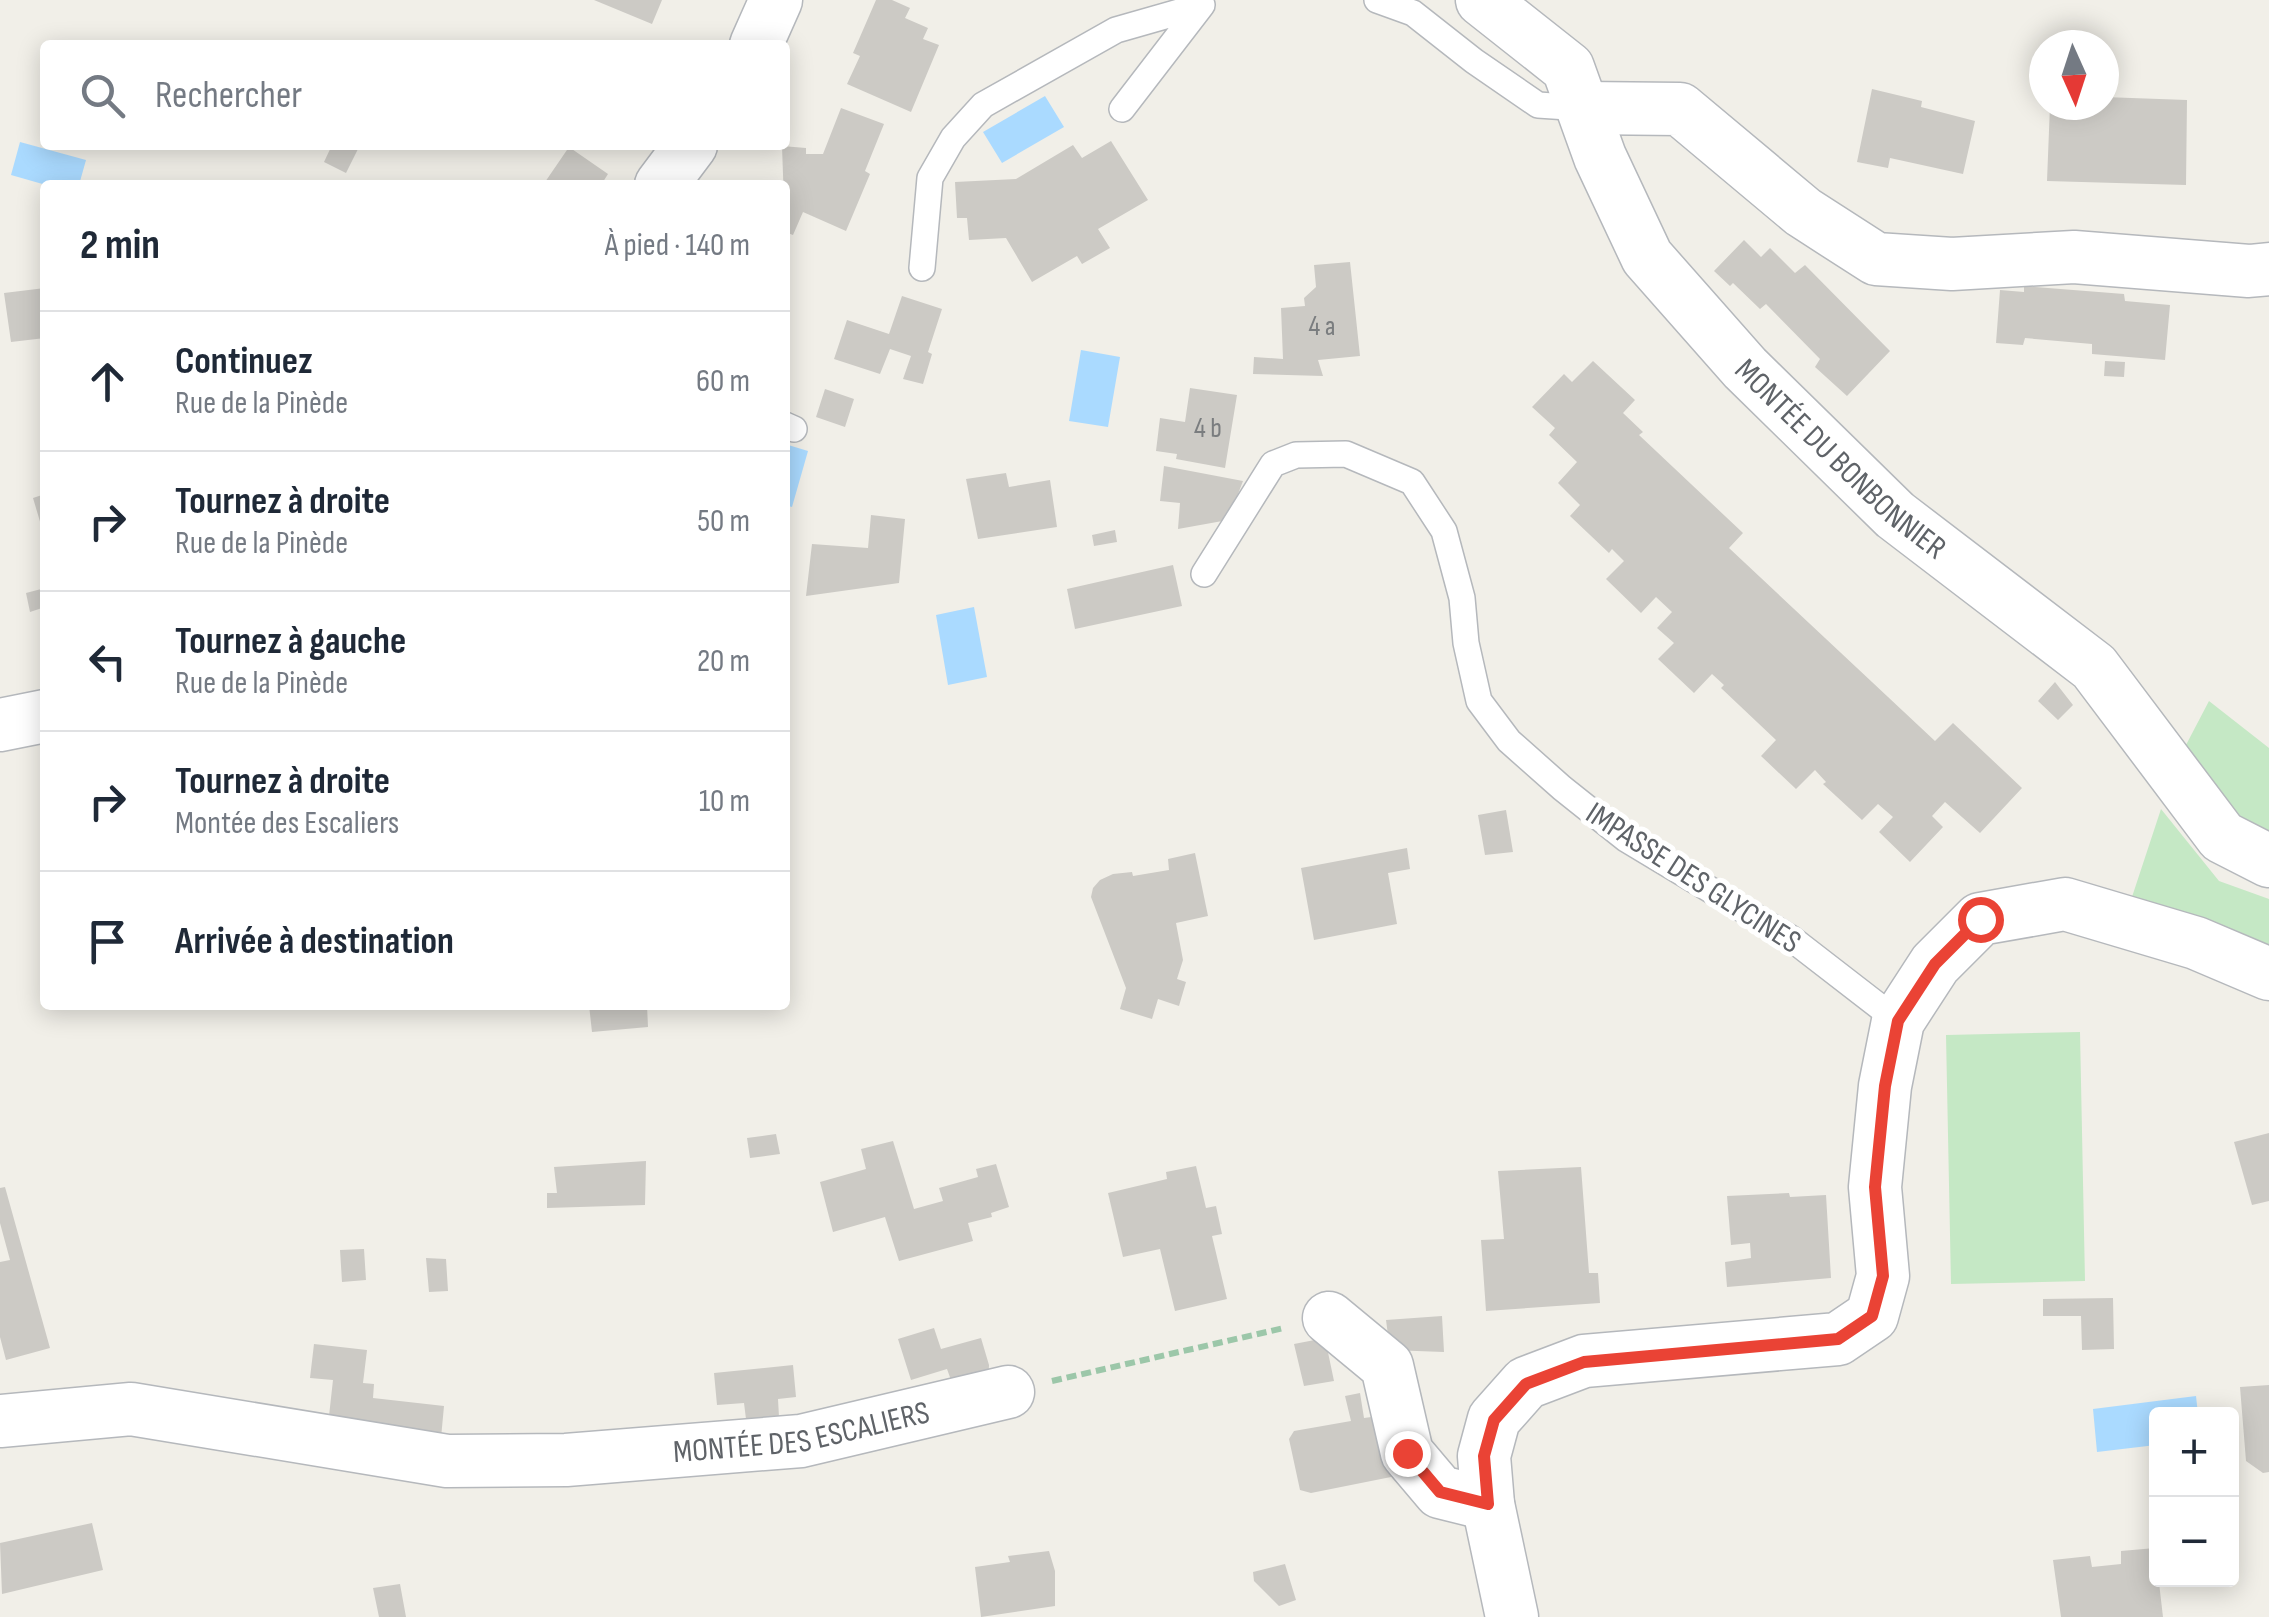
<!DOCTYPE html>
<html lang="fr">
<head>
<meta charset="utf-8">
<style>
	:root { --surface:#fff; --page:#f6f6f7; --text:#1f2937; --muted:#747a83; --line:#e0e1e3 }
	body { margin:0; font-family:"Sofia Sans Condensed",sans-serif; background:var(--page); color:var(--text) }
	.controls { position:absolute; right:30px; bottom:30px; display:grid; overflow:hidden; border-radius:10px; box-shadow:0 5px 25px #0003 }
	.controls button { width:90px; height:90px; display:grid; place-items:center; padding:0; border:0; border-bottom:2px solid var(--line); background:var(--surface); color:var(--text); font:50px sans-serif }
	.compass { position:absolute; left:2029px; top:30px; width:90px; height:90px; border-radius:50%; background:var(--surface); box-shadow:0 5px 25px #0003; rotate:177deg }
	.stop { position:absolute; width:30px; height:30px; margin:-22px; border:8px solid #ea4335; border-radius:50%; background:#fff }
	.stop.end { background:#ea4335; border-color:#fff; box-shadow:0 2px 10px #0008 }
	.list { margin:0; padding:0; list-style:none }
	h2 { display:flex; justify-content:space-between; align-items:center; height:130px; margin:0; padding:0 40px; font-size:42px }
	h2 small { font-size:32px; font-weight:400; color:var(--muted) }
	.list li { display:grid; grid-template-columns:65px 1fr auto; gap:30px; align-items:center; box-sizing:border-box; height:140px; padding:0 40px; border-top:2px solid var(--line) }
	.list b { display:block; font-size:38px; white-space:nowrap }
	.list p { margin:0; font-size:32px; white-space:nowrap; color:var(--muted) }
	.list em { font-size:32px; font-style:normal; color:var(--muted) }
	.icon { flex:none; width:55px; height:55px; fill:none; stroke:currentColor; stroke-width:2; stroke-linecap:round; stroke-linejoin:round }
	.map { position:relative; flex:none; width:2269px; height:1617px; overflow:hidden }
	.search { position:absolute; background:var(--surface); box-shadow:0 5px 25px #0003; left:40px; top:40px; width:750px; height:110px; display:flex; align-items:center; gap:25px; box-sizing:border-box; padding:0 35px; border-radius:10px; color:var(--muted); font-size:38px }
	.panel { position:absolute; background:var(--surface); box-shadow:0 5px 25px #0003; left:40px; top:180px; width:750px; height:830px; border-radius:10px }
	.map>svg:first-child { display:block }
	.green { fill:#c5e8c5 }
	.water { fill:#aadaff }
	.building { fill:#cccac5 }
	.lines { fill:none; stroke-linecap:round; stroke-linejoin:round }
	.service-casing { stroke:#b5b8bc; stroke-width:28 }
	.minor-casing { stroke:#b5b8bc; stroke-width:55 }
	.path { stroke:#9cc7a9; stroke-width:6; stroke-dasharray:10 5; stroke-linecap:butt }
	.service { stroke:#fff; stroke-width:25 }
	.minor { stroke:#fff; stroke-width:52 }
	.route { stroke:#ea4335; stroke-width:12 }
	.labels { text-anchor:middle; stroke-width:10; stroke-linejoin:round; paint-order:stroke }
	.number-label { font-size:28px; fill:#7a7d7f }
	.street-label { font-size:32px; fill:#5f6368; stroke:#fff }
</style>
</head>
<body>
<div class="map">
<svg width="2269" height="1617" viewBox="0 0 2269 1617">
	<rect width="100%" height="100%" fill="#f1efe8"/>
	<path class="green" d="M 2209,701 L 2269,748 L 2269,846 L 2175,766 Z
		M 2161,809 L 2219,881 L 2269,899 L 2269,953 L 2130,903 Z
		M 2080,1032 L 2085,1281 L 1951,1284 L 1946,1035 Z"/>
	<path class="water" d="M 1045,96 L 1064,127 L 1002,163 L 983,132 Z
		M 20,142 L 86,160 L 79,185 L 46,185 L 11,175 Z
		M 1081,350 L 1120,357 L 1108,427 L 1069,421 Z
		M 785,444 L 808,451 L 792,507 L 785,505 Z
		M 974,607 L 987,677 L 948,685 L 936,615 Z
		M 2196,1396 L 2198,1414 L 2156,1414 L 2156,1445 L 2097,1452 L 2093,1409 Z"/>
	<path class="building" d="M 594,0 L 662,0 L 652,24 Z
		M 876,0 L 892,0 L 910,8 L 905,18 L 928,28 L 923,39 L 939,45 L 911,112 L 847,84 L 860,56 L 853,53 Z
		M 1872,89 L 1922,101 L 1921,107 L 1975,121 L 1963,174 L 1890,158 L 1888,168 L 1857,162 Z
		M 2104,97 L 2187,100 L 2186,185 L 2047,181 L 2050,105 L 2104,105 Z
		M 841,108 L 884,124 L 865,171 L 870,174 L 846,231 L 803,212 L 793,235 L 785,232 L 782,146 L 806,148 L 806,154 L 823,154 Z
		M 1111,141 L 1148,200 L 1098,229 L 1110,248 L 1082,264 L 1077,256 L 1032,282 L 1006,238 L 969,240 L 967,218 L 957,218 L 955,182 L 1016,179 L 1073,145 L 1082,158 Z
		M 332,145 L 360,145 L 346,173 L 324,162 Z
		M 569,147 L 608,174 L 601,185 L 543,185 Z
		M 1744,240 L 1761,257 L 1770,248 L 1795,273 L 1805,265 L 1890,351 L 1847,396 L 1815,367 L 1820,359 L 1766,304 L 1760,309 L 1733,283 L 1730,286 L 1714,271 Z
		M 1350,262 L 1360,356 L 1318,360 L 1323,376 L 1253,374 L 1254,357 L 1283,359 L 1281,308 L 1305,306 L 1304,298 L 1316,287 L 1314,265 Z
		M 2024,286 L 2124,294 L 2125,301 L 2170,305 L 2165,360 L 2092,354 L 2092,344 L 2025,338 L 2023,345 L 1996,343 L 2000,290 L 2024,292 Z
		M 45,288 L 45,338 L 11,342 L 4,293 Z
		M 902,296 L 942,309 L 928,352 L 932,354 L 923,384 L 903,379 L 911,356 L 890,349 L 880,374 L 834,359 L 847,320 L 889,334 Z
		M 1593,361 L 1635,400 L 1623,413 L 1643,432 L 1639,435 L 1743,533 L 1729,548 L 1935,741 L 1953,723 L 2022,788 L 1980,833 L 1945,802 L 1932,816 L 1943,827 L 1910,862 L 1879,832 L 1893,817 L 1878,804 L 1862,820 L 1823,784 L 1826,782 L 1815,770 L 1796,789 L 1761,756 L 1776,740 L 1721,688 L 1724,685 L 1712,674 L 1694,693 L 1658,659 L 1674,643 L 1657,628 L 1672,612 L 1656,597 L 1641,613 L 1606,579 L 1624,561 L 1612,549 L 1609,553 L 1570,516 L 1580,505 L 1558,483 L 1577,462 L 1549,435 L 1555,428 L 1532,407 L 1564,374 L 1572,382 Z
		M 2105,361 L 2125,362 L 2124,377 L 2104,376 Z
		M 1190,388 L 1237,395 L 1225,468 L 1176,459 L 1177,454 L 1156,451 L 1160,418 L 1185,422 Z
		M 825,389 L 854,399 L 845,427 L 816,417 Z
		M 1164,466 L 1243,481 L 1228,520 L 1178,529 L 1180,503 L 1160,501 Z
		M 1006,473 L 1009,487 L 1050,480 L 1057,527 L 978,539 L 966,479 Z
		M 45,494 L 45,535 L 44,535 L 33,498 Z
		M 871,515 L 905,519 L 899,583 L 806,596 L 812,544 L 868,548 Z
		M 1115,530 L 1117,542 L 1094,546 L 1092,535 Z
		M 1173,565 L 1182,606 L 1075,629 L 1067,589 Z
		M 45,588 L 45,607 L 30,612 L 26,593 Z
		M 2055,682 L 2073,705 L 2058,720 L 2038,701 Z
		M 1506,810 L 1513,852 L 1485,855 L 1478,815 Z
		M 1407,848 L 1410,869 L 1388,873 L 1397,924 L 1314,940 L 1301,868 Z
		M 1195,853 L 1208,916 L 1176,923 L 1183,960 L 1177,979 L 1186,982 L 1179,1006 L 1158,999 L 1152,1019 L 1120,1009 L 1126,988 L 1091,897 L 1093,888 L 1100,880 L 1113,874 L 1132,872 L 1133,876 L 1169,870 L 1168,859 Z
		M 589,1005 L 647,1005 L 648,1027 L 592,1032 Z
		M 2269,1133 L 2269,1201 L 2252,1205 L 2234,1142 Z
		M 776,1134 L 780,1154 L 750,1158 L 747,1138 Z
		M 893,1141 L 914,1209 L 943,1201 L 939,1188 L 978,1177 L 976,1169 L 996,1164 L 1009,1207 L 991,1213 L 992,1217 L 968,1223 L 973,1241 L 899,1261 L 885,1217 L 833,1232 L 820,1182 L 866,1169 L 861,1149 Z
		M 646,1161 L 645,1205 L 547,1208 L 547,1193 L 557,1193 L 554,1167 Z
		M 1196,1166 L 1206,1208 L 1216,1206 L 1222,1234 L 1212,1236 L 1227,1299 L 1175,1311 L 1160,1249 L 1123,1257 L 1108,1193 L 1167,1179 L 1166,1172 Z
		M 1581,1167 L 1589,1273 L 1598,1273 L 1600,1303 L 1486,1311 L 1481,1240 L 1504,1239 L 1498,1171 Z
		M 5,1187 L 50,1348 L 6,1360 L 0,1337 L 0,1262 L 10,1260 L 0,1223 L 0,1188 Z
		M 1789,1193 L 1790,1197 L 1826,1195 L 1831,1278 L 1727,1287 L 1725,1262 L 1751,1258 L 1750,1243 L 1731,1245 L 1727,1196 Z
		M 364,1249 L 366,1280 L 342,1282 L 340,1250 Z
		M 426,1258 L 446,1259 L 448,1291 L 429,1292 Z
		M 2113,1298 L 2114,1349 L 2082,1350 L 2081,1316 L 2043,1316 L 2043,1299 Z
		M 1442,1316 L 1444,1352 L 1390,1350 L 1386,1320 Z
		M 934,1328 L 941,1349 L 981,1338 L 989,1365 L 988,1387 L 956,1394 L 947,1369 L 911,1380 L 898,1339 Z
		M 1325,1338 L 1334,1381 L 1304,1386 L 1294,1344 Z
		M 314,1344 L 367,1350 L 363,1383 L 374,1384 L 373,1398 L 444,1406 L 441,1438 L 328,1425 L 333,1380 L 310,1378 Z
		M 793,1365 L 796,1397 L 778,1399 L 779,1417 L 746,1419 L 744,1403 L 717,1405 L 714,1373 Z
		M 2269,1385 L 2269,1472 L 2263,1473 L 2246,1461 L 2240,1387 Z
		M 1360,1393 L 1364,1418 L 1379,1416 L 1396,1476 L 1311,1493 L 1300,1490 L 1289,1439 L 1294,1431 L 1351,1421 L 1345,1396 Z
		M 92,1523 L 103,1570 L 2,1594 L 0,1543 Z
		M 2155,1548 L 2163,1617 L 2061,1617 L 2053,1560 L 2090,1556 L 2092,1567 L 2121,1564 L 2121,1551 Z
		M 1049,1551 L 1055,1571 L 1055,1606 L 981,1617 L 975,1567 L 1010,1562 L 1008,1556 Z
		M 1285,1564 L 1296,1600 L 1279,1606 L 1254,1581 L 1253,1572 Z
		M 400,1584 L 406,1617 L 379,1617 L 373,1588 Z"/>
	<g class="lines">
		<g class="service-casing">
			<path id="service" d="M 1377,0 L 1413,13 L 1474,61 L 1538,105 L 1583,108
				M 1122,109 L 1202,5
				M 922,268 L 930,178 L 953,138 L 983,105 L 1116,30 L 1200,6
				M 785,425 L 794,429
				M 1204,574 L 1273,464 L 1296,455 L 1346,454 L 1412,482 L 1444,531 L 1462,598 L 1466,643 L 1479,701 L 1509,741 L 1562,788 L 1626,839 L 1792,939 L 1898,1021"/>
		</g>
		<g class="minor-casing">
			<g id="minor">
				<path id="s1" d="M 1482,0 L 1568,68 L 1600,157 L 1647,257 L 1745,368 L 1895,515 L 2094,667 L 2222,837 L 2269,861"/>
				<path d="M 756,45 L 776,0"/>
				<path d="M 1583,108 L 1680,109 L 1803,212 L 1876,259 L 1952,264 L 2074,257 L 2249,271 L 2269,269"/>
				<path d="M 661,185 L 691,145"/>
				<path d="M 0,725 L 45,716"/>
				<path d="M 1329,1318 L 1387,1366 L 1407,1453 L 1440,1492 L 1488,1504"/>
				<path id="s2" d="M 0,1421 L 131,1409 L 447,1461 L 566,1460 L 801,1441 L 1008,1392"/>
				<path d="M 1512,1617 L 1488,1504 L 1484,1456 L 1494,1419 L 1526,1383 L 1584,1361 L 1838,1339 L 1872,1316 L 1883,1276 L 1875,1187 L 1885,1086 L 1898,1021 L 1935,964 L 1980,919 L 2065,904 L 2196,943 L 2269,974"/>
			</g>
		</g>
		<path class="path" d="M 1052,1381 L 1284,1328"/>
		<use href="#service" class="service"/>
		<use href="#minor" class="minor"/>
	</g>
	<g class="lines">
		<path class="route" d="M 1407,1453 L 1440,1492 L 1488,1504 L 1484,1456 L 1494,1420 L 1526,1384 L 1584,1362 L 1838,1339 L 1872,1316 L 1883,1276 L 1875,1187 L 1885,1086 L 1898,1021 L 1935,964 L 1980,919"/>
	</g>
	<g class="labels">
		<g class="number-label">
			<text x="1322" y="335">4 a</text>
			<text x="1208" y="437">4 b</text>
		</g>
		<g class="street-label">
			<text dy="11" stroke="none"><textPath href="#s1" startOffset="595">MONTÉE DU BONBONNIER</textPath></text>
			<text transform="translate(1694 877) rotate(33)" y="11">IMPASSE DES GLYCINES</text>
			<text dy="11" stroke="none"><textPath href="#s2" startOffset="808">MONTÉE DES ESCALIERS</textPath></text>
		</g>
	</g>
</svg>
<div class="controls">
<button>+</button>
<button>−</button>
</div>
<svg class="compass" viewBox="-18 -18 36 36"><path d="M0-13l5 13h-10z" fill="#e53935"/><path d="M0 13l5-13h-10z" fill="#747a83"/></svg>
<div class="stop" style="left:1980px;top:919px"></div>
<div class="stop end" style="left:1407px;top:1453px"></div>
<div class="search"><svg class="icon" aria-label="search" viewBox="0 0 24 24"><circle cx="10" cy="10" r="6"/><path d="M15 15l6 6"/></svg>Rechercher</div>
<section class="panel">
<h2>2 min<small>À pied · 140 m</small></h2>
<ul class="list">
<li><svg class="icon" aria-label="ahead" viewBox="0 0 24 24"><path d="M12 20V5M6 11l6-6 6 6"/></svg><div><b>Continuez</b><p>Rue de la Pinède</p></div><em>60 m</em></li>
<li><svg class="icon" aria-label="right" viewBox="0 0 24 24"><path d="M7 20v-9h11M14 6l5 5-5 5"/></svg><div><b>Tournez à droite</b><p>Rue de la Pinède</p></div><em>50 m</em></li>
<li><svg class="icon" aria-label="left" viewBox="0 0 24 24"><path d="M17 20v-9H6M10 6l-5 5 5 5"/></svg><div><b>Tournez à gauche</b><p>Rue de la Pinède</p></div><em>20 m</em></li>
<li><svg class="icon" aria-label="right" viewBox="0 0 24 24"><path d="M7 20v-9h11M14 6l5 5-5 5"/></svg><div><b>Tournez à droite</b><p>Montée des Escaliers</p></div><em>10 m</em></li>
<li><svg class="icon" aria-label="arrive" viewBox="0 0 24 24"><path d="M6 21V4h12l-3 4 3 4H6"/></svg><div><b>Arrivée à destination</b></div></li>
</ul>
</section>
</div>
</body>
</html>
